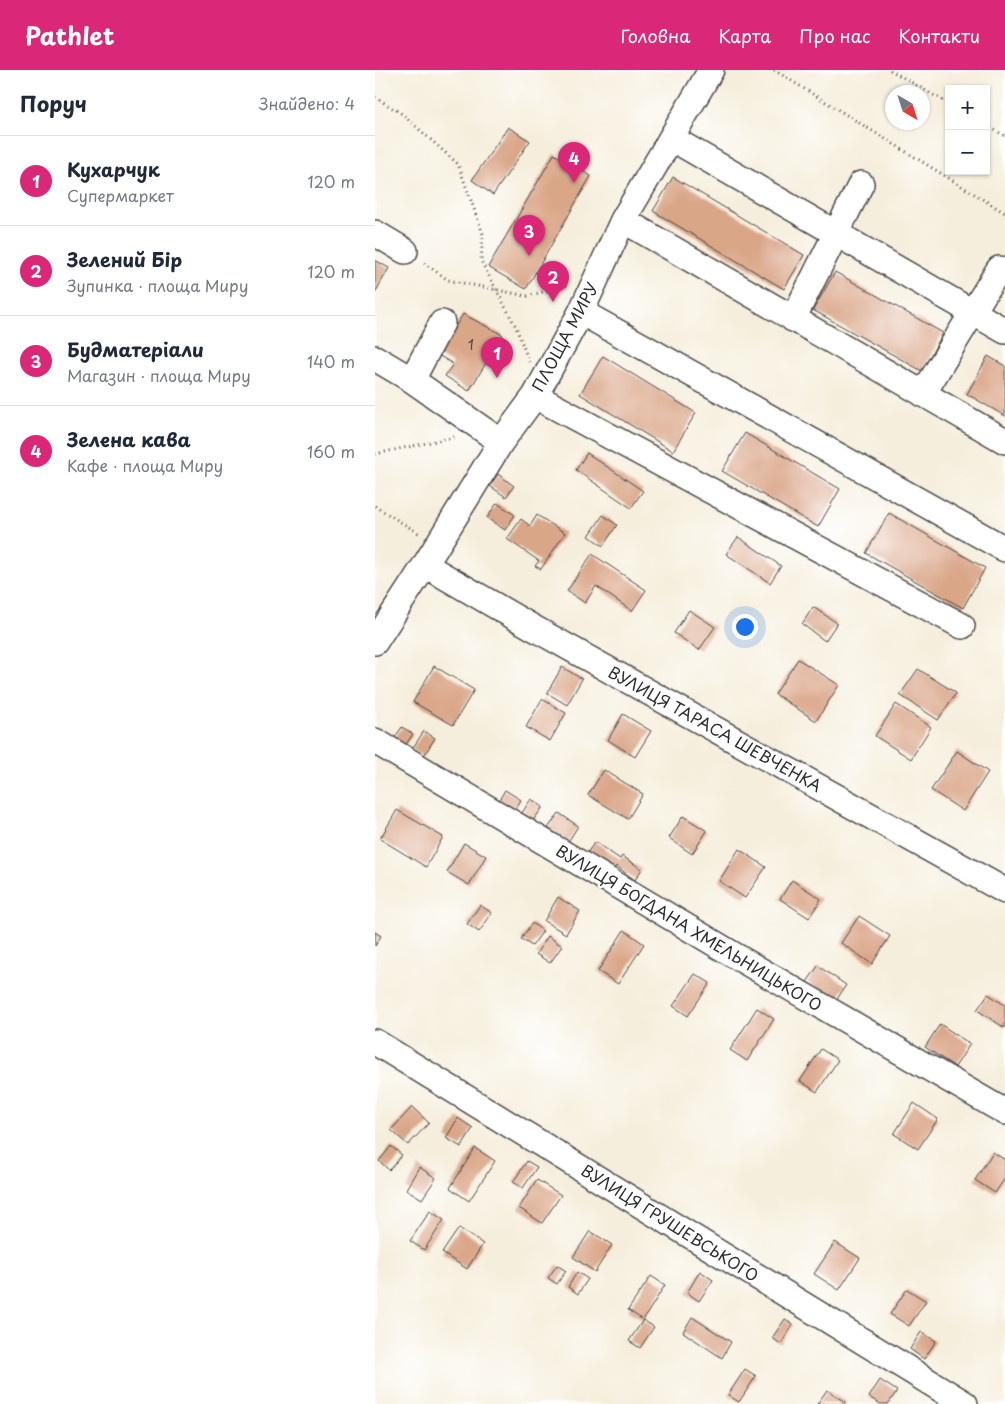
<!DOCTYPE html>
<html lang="uk">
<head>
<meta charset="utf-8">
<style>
	:root { --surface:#fff; --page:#f6f6f7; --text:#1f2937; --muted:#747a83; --line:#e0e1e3; --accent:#db2777 }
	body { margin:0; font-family:"Playpen Sans",sans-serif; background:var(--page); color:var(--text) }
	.controls { position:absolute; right:15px; top:15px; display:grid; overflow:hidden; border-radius:0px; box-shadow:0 1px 4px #0004 }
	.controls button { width:45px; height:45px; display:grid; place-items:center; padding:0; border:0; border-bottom:1px solid var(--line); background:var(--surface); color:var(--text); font:25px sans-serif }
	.compass { position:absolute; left:510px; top:15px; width:45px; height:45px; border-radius:50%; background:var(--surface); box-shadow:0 1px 4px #0004; rotate:141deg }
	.you { position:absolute; left:369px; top:556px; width:18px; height:18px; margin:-12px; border:4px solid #fff; border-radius:50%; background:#1a73e8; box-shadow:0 0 0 8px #1a73e833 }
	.badge { display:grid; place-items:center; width:32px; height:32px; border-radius:50%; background:var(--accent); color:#fff; font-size:16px; font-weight:700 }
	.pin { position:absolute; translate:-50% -41px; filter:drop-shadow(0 1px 2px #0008) }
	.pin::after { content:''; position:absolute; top:26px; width:18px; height:15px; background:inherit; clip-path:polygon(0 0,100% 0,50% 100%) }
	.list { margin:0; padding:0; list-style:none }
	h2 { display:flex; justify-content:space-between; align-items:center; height:65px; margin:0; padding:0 20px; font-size:21px }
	h2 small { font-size:16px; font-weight:400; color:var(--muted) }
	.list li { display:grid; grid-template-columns:32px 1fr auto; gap:15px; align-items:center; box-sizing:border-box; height:90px; padding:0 20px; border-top:1px solid var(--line) }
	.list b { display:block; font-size:19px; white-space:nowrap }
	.list p { margin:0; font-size:16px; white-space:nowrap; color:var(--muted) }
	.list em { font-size:16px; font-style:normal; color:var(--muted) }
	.map { position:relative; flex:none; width:630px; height:1334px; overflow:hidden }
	header { display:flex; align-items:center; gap:30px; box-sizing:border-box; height:70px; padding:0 25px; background:var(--accent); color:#fff }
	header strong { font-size:24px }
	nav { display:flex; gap:28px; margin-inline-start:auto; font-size:18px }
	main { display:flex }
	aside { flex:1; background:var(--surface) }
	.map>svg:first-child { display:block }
	.building { fill:#daa688 }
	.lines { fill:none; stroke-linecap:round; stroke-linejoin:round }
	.minor-casing { stroke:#494846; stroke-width:28 }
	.path { stroke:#494846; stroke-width:3; stroke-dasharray:1 4; stroke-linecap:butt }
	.minor { stroke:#fff; stroke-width:25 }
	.labels { text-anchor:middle; stroke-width:4.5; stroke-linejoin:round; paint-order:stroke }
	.number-label { font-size:14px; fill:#574a42 }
	.street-label { font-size:16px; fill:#2b2b2b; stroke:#fff }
</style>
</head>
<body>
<header>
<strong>Pathlet</strong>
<nav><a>Головна</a><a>Карта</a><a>Про нас</a><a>Контакти</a></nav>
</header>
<main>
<aside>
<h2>Поруч<small>Знайдено: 4</small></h2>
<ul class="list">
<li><span class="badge">1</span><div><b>Кухарчук</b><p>Супермаркет</p></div><em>120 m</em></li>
<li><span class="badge">2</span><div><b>Зелений Бір</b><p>Зупинка · площа Миру</p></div><em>120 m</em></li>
<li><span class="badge">3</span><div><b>Будматеріали</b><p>Магазин · площа Миру</p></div><em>140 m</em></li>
<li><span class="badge">4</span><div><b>Зелена кава</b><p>Кафе · площа Миру</p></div><em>160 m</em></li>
</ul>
</aside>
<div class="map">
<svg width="630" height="1334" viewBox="0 0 630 1334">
	<rect width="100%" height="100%" fill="#fff"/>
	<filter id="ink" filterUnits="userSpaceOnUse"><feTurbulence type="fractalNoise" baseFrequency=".02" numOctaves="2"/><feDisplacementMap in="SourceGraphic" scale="10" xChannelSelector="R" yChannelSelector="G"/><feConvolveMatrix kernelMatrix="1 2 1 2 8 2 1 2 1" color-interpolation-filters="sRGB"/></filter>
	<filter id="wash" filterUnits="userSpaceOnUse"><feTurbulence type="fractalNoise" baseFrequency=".0096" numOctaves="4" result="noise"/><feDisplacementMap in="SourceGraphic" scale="20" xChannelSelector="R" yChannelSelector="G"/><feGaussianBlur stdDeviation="1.12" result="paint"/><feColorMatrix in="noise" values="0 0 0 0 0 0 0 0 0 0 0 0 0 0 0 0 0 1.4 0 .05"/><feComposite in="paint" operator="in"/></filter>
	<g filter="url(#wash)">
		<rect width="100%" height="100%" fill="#f6eedc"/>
		<g id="blocks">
			<path class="building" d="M 133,57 L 155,71 L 118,125 L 97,110 Z
				M 179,84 L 216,106 L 151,219 L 113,197 Z
				M 298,107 L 429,185 L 409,219 L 278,141 Z
				M 0,190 L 14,198 L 0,223 Z
				M 460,202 L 568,263 L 547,301 L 438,240 Z
				M 88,244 L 128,265 L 94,321 L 70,306 L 78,294 L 63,285 Z
				M 228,286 L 321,343 L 298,381 L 205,324 Z
				M 613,286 L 630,296 L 630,346 L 592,324 Z
				M 370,363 L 465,419 L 443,457 L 347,401 Z
				M 212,383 L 268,421 L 256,438 L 201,400 Z
				M 123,404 L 139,416 L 131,427 L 115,416 Z
				M 122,433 L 140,445 L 130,460 L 112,448 Z
				M 514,443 L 610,498 L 588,538 L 491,483 Z
				M 162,445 L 190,463 L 166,499 L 160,496 L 164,491 L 132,469 L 146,449 L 155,456 Z
				M 228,445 L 242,455 L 228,476 L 214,466 Z
				M 363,467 L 406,496 L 395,513 L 351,484 Z
				M 217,484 L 271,520 L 257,541 L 221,516 L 210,533 L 192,521 Z
				M 438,537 L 462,553 L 450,571 L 427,554 Z
				M 314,540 L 340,557 L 324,580 L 299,563 Z
				M 423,589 L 464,615 L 441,651 L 400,624 Z
				M 59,596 L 99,620 L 78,655 L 38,632 Z
				M 187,597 L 207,609 L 192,635 L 172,623 Z
				M 543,599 L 581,623 L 563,650 L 525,625 Z
				M 167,629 L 191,643 L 175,671 L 151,657 Z
				M 521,634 L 556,657 L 536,689 L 500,666 Z
				M 248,644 L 276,661 L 260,687 L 233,670 Z
				M 27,657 L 38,664 L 28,679 L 17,672 Z
				M 49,661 L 60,668 L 48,687 L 37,679 Z
				M 582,681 L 613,702 L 588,741 L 556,720 Z
				M 229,700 L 268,724 L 253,749 L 213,725 Z
				M 130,720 L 146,730 L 139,740 L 124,730 Z
				M 156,729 L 168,737 L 154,756 L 143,749 Z
				M 22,740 L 68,767 L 51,797 L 5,769 Z
				M 184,743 L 203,756 L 193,772 L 173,758 Z
				M 308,746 L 332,761 L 317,784 L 294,768 Z
				M 220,772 L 245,789 L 247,786 L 267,799 L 260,810 L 241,796 L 238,801 L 212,783 Z
				M 89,773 L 111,786 L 94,815 L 72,802 Z
				M 364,779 L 391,797 L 370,828 L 344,811 Z
				M 417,810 L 446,829 L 434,848 L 405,829 Z
				M 183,827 L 205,841 L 191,864 L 169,851 Z
				M 105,835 L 117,843 L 104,862 L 92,854 Z
				M 484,846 L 515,866 L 497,894 L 466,873 Z
				M 157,853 L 168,861 L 157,876 L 146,869 Z
				M 249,860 L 269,874 L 243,914 L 223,901 Z
				M 0,862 L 6,866 L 0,876 Z
				M 173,866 L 187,876 L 175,893 L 161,884 Z
				M 443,896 L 471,915 L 461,931 L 432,912 Z
				M 320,904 L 335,913 L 313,946 L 298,936 Z
				M 613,924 L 630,935 L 630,958 L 602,940 Z
				M 382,938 L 399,949 L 372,991 L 355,980 Z
				M 565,954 L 595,974 L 580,997 L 550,977 Z
				M 446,979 L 463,990 L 442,1022 L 425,1011 Z
				M 539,1033 L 563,1049 L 543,1079 L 519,1064 Z
				M 37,1037 L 54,1053 L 33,1075 L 16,1060 Z
				M 83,1048 L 98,1058 L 86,1077 L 71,1068 Z
				M 16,1076 L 27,1085 L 14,1100 L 4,1091 Z
				M 100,1078 L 120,1091 L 94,1131 L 75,1118 Z
				M 618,1082 L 630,1090 L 630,1108 L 620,1123 L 600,1110 Z
				M 152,1091 L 162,1097 L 148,1118 L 138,1112 Z
				M 44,1097 L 61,1108 L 47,1129 L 31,1119 Z
				M 162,1110 L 186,1125 L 167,1153 L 144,1138 Z
				M 55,1141 L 69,1150 L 49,1180 L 35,1171 Z
				M 84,1158 L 108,1174 L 92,1199 L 67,1183 Z
				M 215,1161 L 237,1175 L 220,1202 L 198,1187 Z
				M 460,1172 L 485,1188 L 464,1220 L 439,1204 Z
				M 182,1195 L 191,1201 L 182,1214 L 173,1208 Z
				M 325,1201 L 338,1210 L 324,1231 L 312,1223 Z
				M 202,1202 L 213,1209 L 203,1224 L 193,1217 Z
				M 276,1206 L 290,1215 L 268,1250 L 253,1240 Z
				M 532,1219 L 551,1231 L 534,1256 L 515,1244 Z
				M 317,1247 L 356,1272 L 347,1288 L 308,1262 Z
				M 410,1249 L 418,1255 L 406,1274 L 397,1268 Z
				M 268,1250 L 279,1257 L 265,1278 L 254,1271 Z
				M 546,1262 L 561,1271 L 549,1289 L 535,1279 Z
				M 370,1299 L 381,1306 L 364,1332 L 353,1325 Z
				M 505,1310 L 522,1321 L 513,1334 L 505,1334 L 494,1327 Z
				M 452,1320 L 471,1332 L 469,1334 L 442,1334 Z"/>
		</g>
	</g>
	<g filter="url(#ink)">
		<use href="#blocks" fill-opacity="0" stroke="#494846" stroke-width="1"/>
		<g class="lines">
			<g class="minor-casing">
				<path id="minor" d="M 296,68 L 630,261
					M 248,150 L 630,371
					M 0,163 L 30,181
					M 206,242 L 630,479
					M 418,249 L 486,114
					M 0,288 L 37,310 L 126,372
					M 37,310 L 67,253
					M 548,324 L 624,199 L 630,201
					M 160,326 L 587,556
					M 50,495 L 157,557 L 630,821
					M 0,572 L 50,495 L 126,372 L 160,326 L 206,242 L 248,150 L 336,0
					M 0,671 L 369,891 L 630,1042
					M 0,972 L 590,1334"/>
			</g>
			<path class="path" d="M 399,0 L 630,143
				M 515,0 L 574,34
				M 0,27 L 27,44 L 83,94 L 108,164 L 106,191 L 141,257 L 154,292
				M 611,55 L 630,66
				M 49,193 L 73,210 L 152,226 L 194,215
				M 0,384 L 80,367
				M 0,436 L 45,464"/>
			<use href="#minor" class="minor"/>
		</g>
	</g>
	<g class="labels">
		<g class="number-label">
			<text x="96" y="280">1</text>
		</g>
		<g class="street-label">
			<text transform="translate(190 267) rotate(-62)" y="6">ПЛОЩА МИРУ</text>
			<text transform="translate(340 659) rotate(29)" y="6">ВУЛИЦЯ ТАРАСА ШЕВЧЕНКА</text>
			<text transform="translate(314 858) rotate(31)" y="6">ВУЛИЦЯ БОГДАНА ХМЕЛЬНИЦЬКОГО</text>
			<text transform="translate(295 1153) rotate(32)" y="6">ВУЛИЦЯ ГРУШЕВСЬКОГО</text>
		</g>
	</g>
</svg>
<div class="controls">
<button>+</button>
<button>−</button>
</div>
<svg class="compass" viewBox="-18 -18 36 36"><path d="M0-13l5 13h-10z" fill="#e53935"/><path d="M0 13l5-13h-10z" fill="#747a83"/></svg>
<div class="you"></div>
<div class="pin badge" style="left:122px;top:308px">1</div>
<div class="pin badge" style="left:178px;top:232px">2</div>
<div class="pin badge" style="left:154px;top:186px">3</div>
<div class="pin badge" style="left:199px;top:113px">4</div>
</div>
</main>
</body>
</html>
